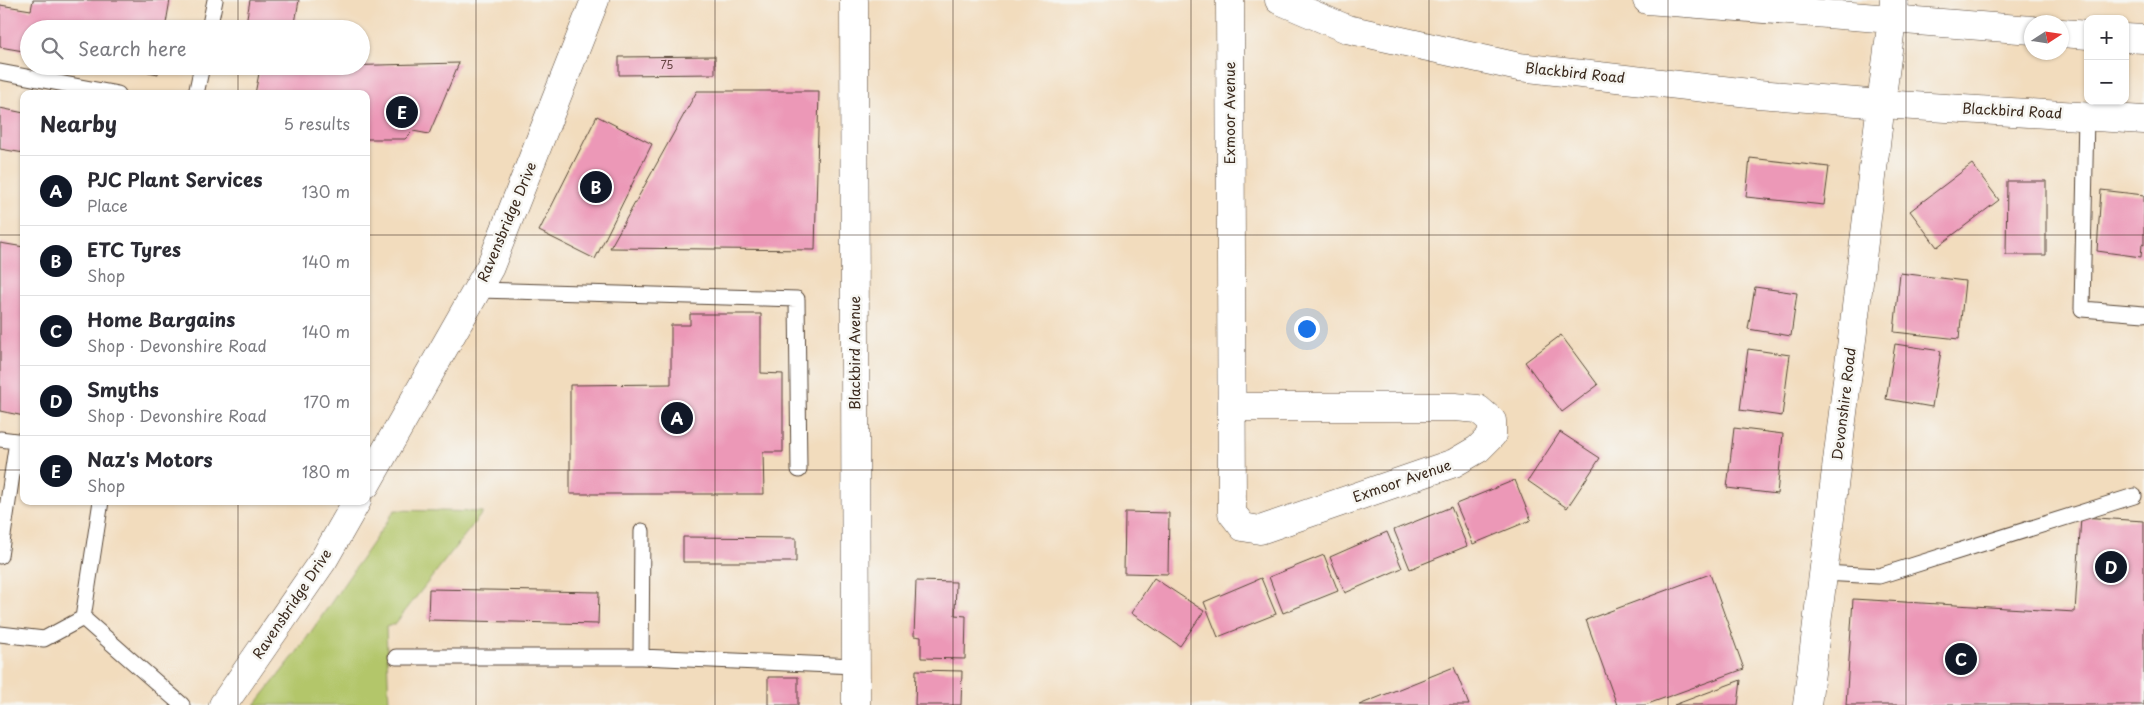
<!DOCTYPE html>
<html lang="en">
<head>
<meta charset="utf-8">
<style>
	:root { --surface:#fff; --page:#f2f2f3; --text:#2b2b33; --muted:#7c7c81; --line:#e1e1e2; --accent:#111827 }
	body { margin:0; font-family:"Playpen Sans",sans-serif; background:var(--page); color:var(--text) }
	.controls { position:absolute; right:15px; top:15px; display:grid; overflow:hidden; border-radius:10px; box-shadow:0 1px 4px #0004 }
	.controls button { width:45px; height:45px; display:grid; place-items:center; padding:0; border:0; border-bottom:1px solid var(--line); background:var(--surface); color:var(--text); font:25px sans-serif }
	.compass { position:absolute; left:2024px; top:15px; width:45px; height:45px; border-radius:50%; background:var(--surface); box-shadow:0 1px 4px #0004; rotate:78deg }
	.you { position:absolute; left:1306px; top:328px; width:18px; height:18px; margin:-12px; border:4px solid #fff; border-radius:50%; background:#1a73e8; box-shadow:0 0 0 8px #1a73e833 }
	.badge { display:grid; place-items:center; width:32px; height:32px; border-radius:50%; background:var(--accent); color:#fff; font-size:16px; font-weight:700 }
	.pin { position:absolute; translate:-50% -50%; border:2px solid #fff; box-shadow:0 1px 5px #0006 }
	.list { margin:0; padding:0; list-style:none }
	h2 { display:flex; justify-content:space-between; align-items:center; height:65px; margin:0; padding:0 20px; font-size:21px }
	h2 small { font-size:16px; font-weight:400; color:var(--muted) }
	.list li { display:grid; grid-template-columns:32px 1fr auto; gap:15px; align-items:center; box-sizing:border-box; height:70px; padding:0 20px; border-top:1px solid var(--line) }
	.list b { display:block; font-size:19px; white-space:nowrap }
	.list p { margin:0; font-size:16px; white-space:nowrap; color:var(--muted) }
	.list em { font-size:16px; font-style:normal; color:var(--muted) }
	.icon { flex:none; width:28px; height:28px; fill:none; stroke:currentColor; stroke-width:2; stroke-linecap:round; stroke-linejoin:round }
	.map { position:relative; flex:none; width:2144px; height:705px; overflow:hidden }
	.search { position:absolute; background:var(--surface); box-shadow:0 1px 4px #0004; left:20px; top:20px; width:350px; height:55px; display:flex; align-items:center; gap:12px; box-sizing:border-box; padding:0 18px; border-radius:28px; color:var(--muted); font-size:19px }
	.panel { position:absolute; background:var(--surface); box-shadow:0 1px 4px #0004; left:20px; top:90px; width:350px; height:415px; border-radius:10px }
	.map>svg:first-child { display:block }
	.green { fill:#b3c66a; stroke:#777844 }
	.building { fill:#ec98b7 }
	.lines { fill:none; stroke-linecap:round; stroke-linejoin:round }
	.service-casing { stroke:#564536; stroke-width:17 }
	.minor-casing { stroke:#564536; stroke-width:29 }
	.tertiary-casing { stroke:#564536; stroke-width:29 }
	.service { stroke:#fff; stroke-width:15 }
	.minor { stroke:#fff; stroke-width:28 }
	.tertiary { stroke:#fff; stroke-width:28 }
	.grid { fill:none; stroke:#3b2a1e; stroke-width:1; stroke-opacity:0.55 }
	.labels { text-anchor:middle; stroke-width:5; stroke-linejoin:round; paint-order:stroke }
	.number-label { font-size:11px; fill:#674644 }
	.street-label { font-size:14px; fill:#3b2a1e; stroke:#f6f6f2 }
</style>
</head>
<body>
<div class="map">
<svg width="2144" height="705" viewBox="0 0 2144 705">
	<rect width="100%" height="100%" fill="#f6f6f2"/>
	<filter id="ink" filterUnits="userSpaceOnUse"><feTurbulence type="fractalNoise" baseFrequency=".02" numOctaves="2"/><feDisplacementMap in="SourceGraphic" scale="10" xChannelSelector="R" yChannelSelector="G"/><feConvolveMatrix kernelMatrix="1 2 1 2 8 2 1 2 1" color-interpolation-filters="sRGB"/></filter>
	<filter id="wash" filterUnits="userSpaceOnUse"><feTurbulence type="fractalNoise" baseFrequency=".0096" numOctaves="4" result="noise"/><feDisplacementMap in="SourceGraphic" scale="20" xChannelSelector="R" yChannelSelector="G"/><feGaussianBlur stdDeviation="1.12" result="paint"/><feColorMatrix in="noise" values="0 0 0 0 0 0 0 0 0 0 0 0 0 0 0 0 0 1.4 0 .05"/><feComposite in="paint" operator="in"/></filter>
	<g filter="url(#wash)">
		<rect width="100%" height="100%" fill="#f2dcbd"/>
		<path class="green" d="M 395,510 L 483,512 L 395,624 L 386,627 L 389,705 L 255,705 L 297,652 Z"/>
		<g id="blocks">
			<path class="building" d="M 33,0 L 170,0 L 165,29 L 29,29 L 29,52 L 0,47 L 0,5 L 31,10 Z
				M 250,0 L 299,0 L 294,29 L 245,29 Z
				M 715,56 L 715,74 L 619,75 L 619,57 Z
				M 459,63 L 429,134 L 413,131 L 405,139 L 366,139 L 366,94 L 255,94 L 260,68 Z
				M 119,66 L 159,66 L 158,74 Z
				M 697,91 L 819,91 L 815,250 L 610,248 Z
				M 0,108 L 24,113 L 24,153 L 0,149 Z
				M 597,116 L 652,144 L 595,259 L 539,231 Z
				M 1750,158 L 1829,167 L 1824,205 L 1746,197 Z
				M 1972,164 L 1999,200 L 1937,247 L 1910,211 Z
				M 2007,181 L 2046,181 L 2046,255 L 2006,255 Z
				M 2101,190 L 2144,195 L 2144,245 L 2142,244 L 2141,257 L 2097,251 Z
				M 0,243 L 24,247 L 24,416 L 0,411 Z
				M 1900,273 L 1965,281 L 1959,339 L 1894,332 Z
				M 1755,287 L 1797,293 L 1791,336 L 1748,329 Z
				M 690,314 L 761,314 L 761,373 L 783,374 L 783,452 L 763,452 L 764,494 L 570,494 L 570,385 L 671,384 L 671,325 L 690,325 Z
				M 1561,335 L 1598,385 L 1562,412 L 1525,362 Z
				M 1895,344 L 1941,351 L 1932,407 L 1886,399 Z
				M 1748,349 L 1790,355 L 1782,416 L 1740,410 Z
				M 1734,428 L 1783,434 L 1777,494 L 1727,488 Z
				M 1560,432 L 1600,458 L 1567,508 L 1528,481 Z
				M 1515,480 L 1531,520 L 1473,544 L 1456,504 Z
				M 1451,507 L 1467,546 L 1410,569 L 1394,530 Z
				M 1125,512 L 1169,513 L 1168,574 L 1124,573 Z
				M 2081,517 L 2144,521 L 2144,705 L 1846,705 L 1853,599 L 2075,612 Z
				M 1387,532 L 1402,568 L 1345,593 L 1330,557 Z
				M 683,537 L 796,538 L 796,562 L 683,562 Z
				M 1324,555 L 1338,591 L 1283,613 L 1269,577 Z
				M 1710,574 L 1744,669 L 1645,705 L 1617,705 L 1586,620 Z
				M 1154,578 L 1204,611 L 1180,646 L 1131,613 Z
				M 1261,578 L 1276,614 L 1218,637 L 1204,602 Z
				M 916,581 L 956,582 L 955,615 L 966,616 L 965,659 L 921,658 L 921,637 L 914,636 Z
				M 429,589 L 599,592 L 598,624 L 428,620 Z
				M 1454,667 L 1469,705 L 1359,705 Z
				M 916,670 L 962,671 L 961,705 L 915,705 Z
				M 768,677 L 798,677 L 798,705 L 768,705 Z
				M 1741,680 L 1738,705 L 1674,705 Z"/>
		</g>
	</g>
	<g filter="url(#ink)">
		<use href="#blocks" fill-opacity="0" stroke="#564536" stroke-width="1"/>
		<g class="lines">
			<g class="service-casing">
				<path id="service" d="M 209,29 L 215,0
					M 0,72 L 118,94
					M 196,94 L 202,66
					M 2086,115 L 2082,309 L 2144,314
					M 478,290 L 797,299 L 799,470
					M 0,439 L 24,442
					M 0,556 L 17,441
					M 1823,573 L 1879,576 L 2134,496
					M 83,618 L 182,705
					M 83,618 L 101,501
					M 0,634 L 44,639 L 83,618
					M 396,657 L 641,657 L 855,666
					M 641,657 L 642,531"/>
			</g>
			<g class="minor-casing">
				<path id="minor" d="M 854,0 L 856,705
					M 1230,0 L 1232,513 L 1243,527 L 1260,530 L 1454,463 L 1478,449 L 1492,435 L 1492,421 L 1478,409 L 1455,407 L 1232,407
					M 1892,19 L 1894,0
					M 1807,705 L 1881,104"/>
			</g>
			<g class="tertiary-casing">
				<path id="tertiary" d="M 1279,0 L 1347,29 L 1519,67 L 1758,94 L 1881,104 L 2144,120
					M 1647,0 L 2032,30
					M 2062,33 L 2088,35
					M 2125,38 L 2144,39
					M 1881,104 L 1892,19
					M 366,485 L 490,267 L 595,0
					M 223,705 L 324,559 L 357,501"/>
			</g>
			<use href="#service" class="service"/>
			<use href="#minor" class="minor"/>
			<use href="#tertiary" class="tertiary"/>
		</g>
	</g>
	<path class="grid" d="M 238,0 L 238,29M 476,0 L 476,705M 715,0 L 715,705M 953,0 L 953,705M 1191,0 L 1191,705M 1429,0 L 1429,705M 1668,0 L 1668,705M 1906,0 L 1906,705M 238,66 L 238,94M 0,235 L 24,235M 366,235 L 2144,235M 0,470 L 24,470M 366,470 L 2144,470M 238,501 L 238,705"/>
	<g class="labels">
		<g class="number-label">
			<text x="667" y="69">75</text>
		</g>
		<g class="street-label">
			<text transform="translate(1575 73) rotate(6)" y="5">Blackbird Road</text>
			<text transform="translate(2012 111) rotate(3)" y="5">Blackbird Road</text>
			<text transform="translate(1230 113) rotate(-90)" y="5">Exmoor Avenue</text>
			<text transform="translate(507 222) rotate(-67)" y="5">Ravensbridge Drive</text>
			<text transform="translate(855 353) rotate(-90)" y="5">Blackbird Avenue</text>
			<text transform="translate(1844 404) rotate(-83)" y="5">Devonshire Road</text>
			<text transform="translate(1402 481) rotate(-19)" y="5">Exmoor Avenue</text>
			<text transform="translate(292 604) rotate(-56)" y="5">Ravensbridge Drive</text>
		</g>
	</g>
</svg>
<div class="controls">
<button>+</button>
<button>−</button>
</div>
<svg class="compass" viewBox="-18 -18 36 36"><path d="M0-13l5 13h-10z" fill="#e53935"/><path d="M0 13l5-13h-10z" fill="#7c7c81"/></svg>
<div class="you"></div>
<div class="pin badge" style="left:677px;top:418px">A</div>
<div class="pin badge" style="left:596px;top:187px">B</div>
<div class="pin badge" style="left:1961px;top:659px">C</div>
<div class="pin badge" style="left:2111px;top:567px">D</div>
<div class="pin badge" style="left:402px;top:112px">E</div>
<div class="search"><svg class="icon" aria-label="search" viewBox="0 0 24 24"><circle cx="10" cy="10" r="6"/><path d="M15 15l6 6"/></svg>Search here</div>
<section class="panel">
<h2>Nearby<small>5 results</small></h2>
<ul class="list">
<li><span class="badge">A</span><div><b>PJC Plant Services</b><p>Place</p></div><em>130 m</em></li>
<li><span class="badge">B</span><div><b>ETC Tyres</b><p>Shop</p></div><em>140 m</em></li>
<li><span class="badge">C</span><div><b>Home Bargains</b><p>Shop · Devonshire Road</p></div><em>140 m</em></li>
<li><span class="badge">D</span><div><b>Smyths</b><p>Shop · Devonshire Road</p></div><em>170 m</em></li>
<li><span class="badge">E</span><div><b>Naz's Motors</b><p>Shop</p></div><em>180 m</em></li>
</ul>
</section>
</div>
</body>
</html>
